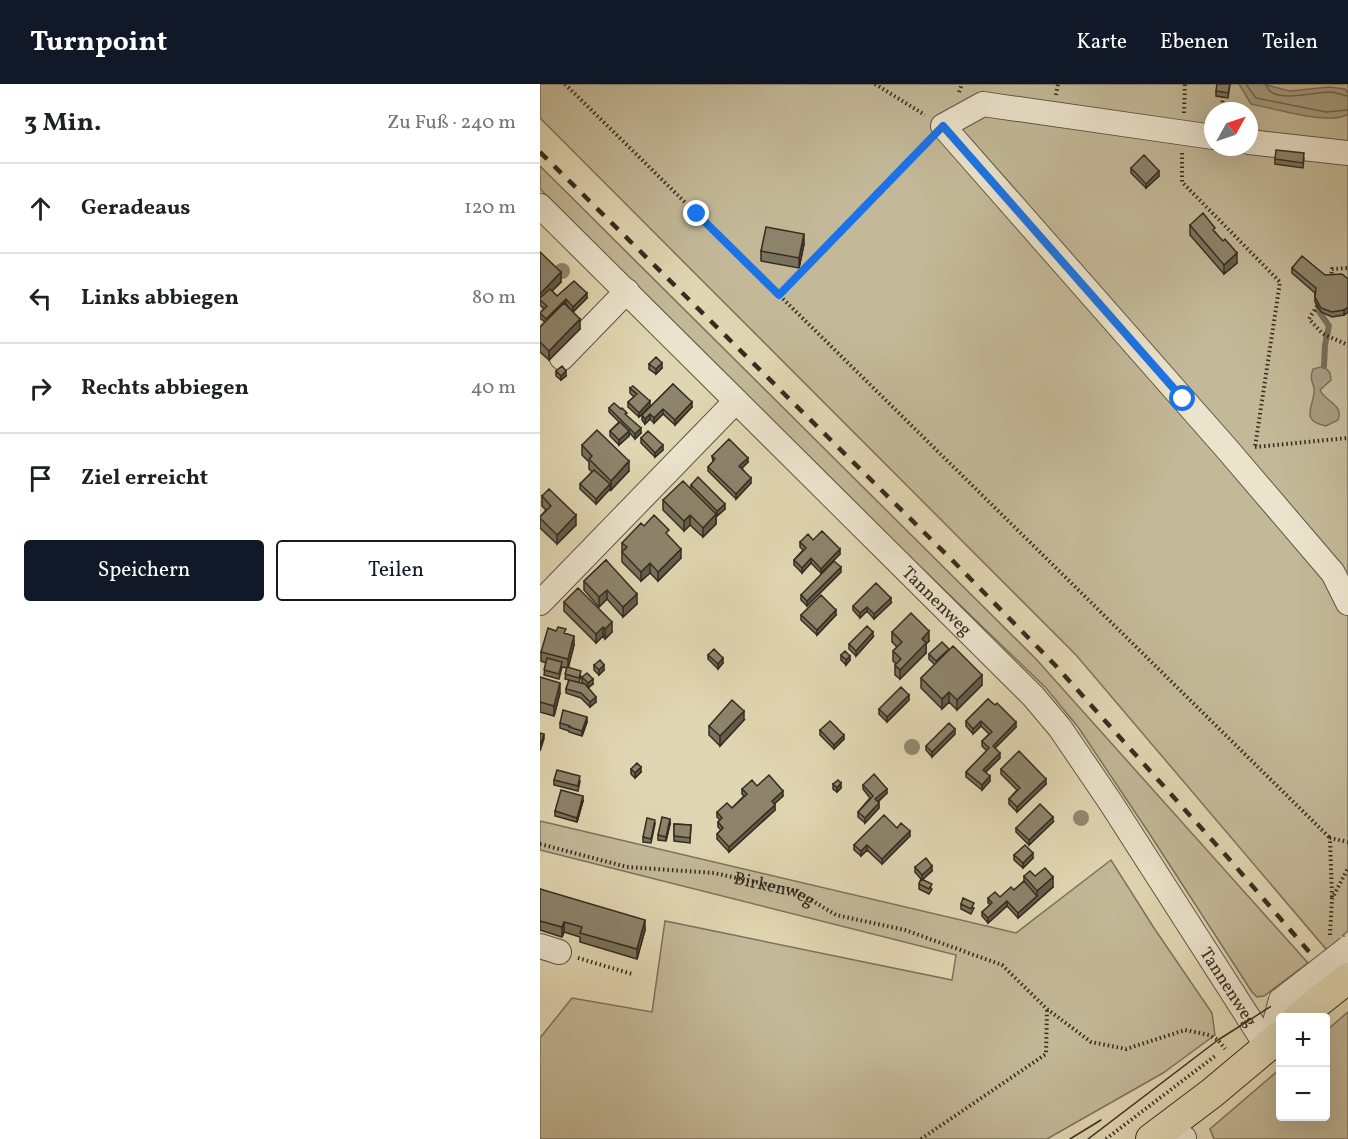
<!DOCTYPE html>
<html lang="de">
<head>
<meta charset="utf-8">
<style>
	:root { --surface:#fff; --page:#f6f6f6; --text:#202124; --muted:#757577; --line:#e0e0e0; --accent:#111827 }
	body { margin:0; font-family:Vollkorn,serif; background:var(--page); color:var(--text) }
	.controls { position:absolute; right:18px; bottom:18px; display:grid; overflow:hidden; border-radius:6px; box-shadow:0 6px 24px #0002 }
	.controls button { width:54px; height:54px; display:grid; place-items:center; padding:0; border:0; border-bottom:2px solid var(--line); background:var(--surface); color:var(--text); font:30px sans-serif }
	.compass { position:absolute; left:664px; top:18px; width:54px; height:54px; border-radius:50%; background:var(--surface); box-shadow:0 6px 24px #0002; rotate:50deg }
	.stop { position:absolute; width:18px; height:18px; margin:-14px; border:4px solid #1a73e8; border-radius:50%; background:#fff }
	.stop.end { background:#1a73e8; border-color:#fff; box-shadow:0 2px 6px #0008 }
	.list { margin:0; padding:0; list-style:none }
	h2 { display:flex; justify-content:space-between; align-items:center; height:78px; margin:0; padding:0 24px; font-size:26px }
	h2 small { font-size:20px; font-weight:400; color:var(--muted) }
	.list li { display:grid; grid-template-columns:39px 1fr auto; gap:18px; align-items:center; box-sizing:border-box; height:90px; padding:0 24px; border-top:2px solid var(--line) }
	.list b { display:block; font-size:22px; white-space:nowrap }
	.list em { font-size:20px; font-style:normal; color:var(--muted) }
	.actions { display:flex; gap:12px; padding:18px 24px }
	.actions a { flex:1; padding:14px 0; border:2px solid var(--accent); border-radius:6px; text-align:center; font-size:21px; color:var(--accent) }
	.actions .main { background:var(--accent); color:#fff }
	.icon { flex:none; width:33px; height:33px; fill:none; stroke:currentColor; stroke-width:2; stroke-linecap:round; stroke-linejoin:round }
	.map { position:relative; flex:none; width:808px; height:1055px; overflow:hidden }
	header { display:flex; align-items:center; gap:36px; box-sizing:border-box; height:84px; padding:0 30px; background:var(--accent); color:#fff }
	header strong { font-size:28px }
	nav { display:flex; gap:33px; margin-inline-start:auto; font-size:21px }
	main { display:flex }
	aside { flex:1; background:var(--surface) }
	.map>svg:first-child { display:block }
	.green { fill:#c3b998; stroke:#7c725c; stroke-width:1.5; fill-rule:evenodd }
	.water { fill:#a69c80; stroke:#786f5a; stroke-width:1.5 }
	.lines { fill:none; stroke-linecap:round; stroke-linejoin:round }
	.shore { stroke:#6d6450; stroke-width:1.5 }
	.stream { stroke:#786f5a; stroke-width:6 }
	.minor-casing { stroke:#5f5644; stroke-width:26 }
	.major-casing { stroke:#342c20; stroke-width:32 }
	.path { stroke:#342c20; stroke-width:4; stroke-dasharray:1.5 3; stroke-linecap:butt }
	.minor { stroke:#ebe4cc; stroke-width:24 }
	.major { stroke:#e0d6b1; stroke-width:30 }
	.tram { stroke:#342c20; stroke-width:1.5 }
	.rail { stroke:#342c20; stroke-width:4.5; stroke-dasharray:10 10; stroke-linecap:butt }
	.minor-bridge-casing { stroke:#5f5644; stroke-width:26; stroke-linecap:butt }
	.major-bridge-casing { stroke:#342c20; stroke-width:32; stroke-linecap:butt }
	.minor-bridge { stroke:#ebe4cc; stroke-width:24 }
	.major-bridge { stroke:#e0d6b1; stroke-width:30 }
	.tree { fill:#91886e }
	.wall { fill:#79725c; stroke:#342c20; stroke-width:1.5 }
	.shaded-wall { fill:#635c4b; stroke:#342c20; stroke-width:1.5 }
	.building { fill:#8d846b; stroke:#342c20; stroke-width:1.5 }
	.route { stroke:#1a73e8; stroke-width:8 }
	.labels { text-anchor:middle; stroke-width:4.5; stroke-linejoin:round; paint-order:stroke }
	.street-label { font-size:18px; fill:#342c20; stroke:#ebe4cc }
</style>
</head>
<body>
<header>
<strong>Turnpoint</strong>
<nav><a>Karte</a><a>Ebenen</a><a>Teilen</a></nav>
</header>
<main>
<aside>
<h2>3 Min.<small>Zu Fuß · 240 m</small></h2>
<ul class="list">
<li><svg class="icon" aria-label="ahead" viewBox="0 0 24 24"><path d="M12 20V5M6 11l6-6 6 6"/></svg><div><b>Geradeaus</b></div><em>120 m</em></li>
<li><svg class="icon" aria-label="left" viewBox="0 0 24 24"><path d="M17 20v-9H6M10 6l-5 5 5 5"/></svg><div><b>Links abbiegen</b></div><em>80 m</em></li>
<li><svg class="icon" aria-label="right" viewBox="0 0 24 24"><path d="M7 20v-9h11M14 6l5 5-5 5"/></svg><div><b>Rechts abbiegen</b></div><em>40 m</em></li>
<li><svg class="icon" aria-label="arrive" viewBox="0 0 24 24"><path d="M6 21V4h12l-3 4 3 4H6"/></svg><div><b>Ziel erreicht</b></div></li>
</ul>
<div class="actions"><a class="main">Speichern</a><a>Teilen</a></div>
</aside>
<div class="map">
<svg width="808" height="1055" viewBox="0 0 808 1055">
	<rect width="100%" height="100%" fill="#e0d6b1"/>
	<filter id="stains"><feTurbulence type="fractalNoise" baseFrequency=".00333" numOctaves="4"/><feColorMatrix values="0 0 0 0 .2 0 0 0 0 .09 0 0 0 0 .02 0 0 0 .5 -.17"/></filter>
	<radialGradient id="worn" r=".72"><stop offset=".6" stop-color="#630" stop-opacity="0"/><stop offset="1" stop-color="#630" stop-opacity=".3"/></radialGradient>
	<path class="green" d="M 0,0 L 808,0 L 808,847 L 803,851 L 808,857 L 808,891 L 536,571 L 0,34 ZM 673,27 L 709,27 L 709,63 L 673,63 Z
		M 0,82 L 496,575 L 768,879 L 724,912 L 717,913 L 712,908 L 607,746 L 538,643 L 506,604 L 360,463 L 0,105 Z
		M 0,737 L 476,849 L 571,776 L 614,844 L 672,929 L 675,951 L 623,989 L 507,1055 L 0,1055 L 0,954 L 32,914 L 112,928 L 125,837 L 412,896 L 416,871 L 0,766 Z
		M 808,928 L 808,1055 L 674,1055 L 670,1045 L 740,985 L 740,1032 L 786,1032 L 786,947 Z"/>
	<path class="water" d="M 699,0 L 722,0 L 750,7 L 789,3 L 805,5 L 808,9 L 808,30 C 790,42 733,24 711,20 Z
		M 784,282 L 790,289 L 791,296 L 780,306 C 785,318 804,320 798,336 L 786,342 C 761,337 772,325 774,309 C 776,300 768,299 773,285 Z"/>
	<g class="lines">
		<path class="shore" d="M 706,0 L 716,14 L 786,28 L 808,26
			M 726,0 C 729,21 775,8 789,8 C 795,8 802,11 808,12"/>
		<path class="stream" d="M 778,226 L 789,242 L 785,261 L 784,282"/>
		<g class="minor-casing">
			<g id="minor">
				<path d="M 673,53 L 443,20 L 403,42 L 687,365 L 793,489 L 808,519"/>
				<path d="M 709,58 L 808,69"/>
				<path id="s2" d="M 0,122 L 493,612 L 520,644 L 571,719 L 728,964"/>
				<path d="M 22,274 L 87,207"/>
				<path d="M 0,519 L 196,317"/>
				<path d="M 0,862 L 19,868"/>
				<path d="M 728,964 L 741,916"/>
				<path d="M 644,1054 L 644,1055"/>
			</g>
		</g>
		<g class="major-casing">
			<path id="major" d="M 611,1055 L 672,1009 L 740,952"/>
		</g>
		<g class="path">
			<path d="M 25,0 L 790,754"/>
			<path d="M 335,0 L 385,31"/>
			<path d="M 419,8 L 422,0"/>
			<path d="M 516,11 L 518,0"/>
			<path d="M 681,27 L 685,0"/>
			<path d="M 644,29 L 645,0"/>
			<path d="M 642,69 L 642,98 L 740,198 L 715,363"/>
			<path d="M 791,194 L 792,185 L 808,184"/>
			<path d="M 239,211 L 389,56"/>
			<path d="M 777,222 L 769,235 L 783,250 L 808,261"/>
			<path d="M 715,363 L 808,354"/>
			<path id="s1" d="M 0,760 L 87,783 L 174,789 L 256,807 L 296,831 L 365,846 L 462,881 L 507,925 L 551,958 L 586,965 L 645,946 L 669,951 L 678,956 L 685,965"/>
			<path d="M 792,813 L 790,754 L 808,758"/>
			<path d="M 790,851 L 792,815 L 808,784"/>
			<path d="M 38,874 L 92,890"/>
			<path d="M 381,1055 L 506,970 L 507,926"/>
			<path d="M 566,1055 L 675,972"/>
		</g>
		<use href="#minor" class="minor"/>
		<use href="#major" class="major"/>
		<path class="tram" d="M 530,1055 L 561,1036
			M 548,1055 L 678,956 L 741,916"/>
		<path class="rail" d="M 0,68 L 415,479 L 515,581 L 690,776 L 808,913"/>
		<g class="minor-bridge-casing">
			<path id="minor-bridge" d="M 741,916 L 808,864"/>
		</g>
		<g class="major-bridge-casing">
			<path id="major-bridge" d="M 758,934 L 808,894"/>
		</g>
		<use href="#minor-bridge" class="minor-bridge"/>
		<use href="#major-bridge" class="major-bridge"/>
	</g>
	<g class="tree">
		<circle cx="22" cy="187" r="8"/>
		<circle cx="372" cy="663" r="8"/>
		<circle cx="541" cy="734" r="8"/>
	</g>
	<path class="wall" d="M 690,0 L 688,14 L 676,12 L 676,7 Z
		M 764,74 L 763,84 L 735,80 L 735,75 Z
		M 591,84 L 619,92 L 606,104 L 591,89 Z
		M 650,141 L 675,148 L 697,179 L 684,190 L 650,151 Z
		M 264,160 L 259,184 L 221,177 L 221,167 Z
		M 0,168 L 21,198 L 12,207 L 17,212 L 47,214 L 33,228 L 26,220 L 25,220 L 40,245 L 9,276 L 0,268 L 0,243 L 5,238 L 0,234 L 0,229 L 4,225 L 0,221 Z
		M 752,184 L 785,191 L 808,195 L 808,228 L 804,231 L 792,233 L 781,228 L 775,218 L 775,209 L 752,189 Z
		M 109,280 L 122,284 L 116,290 L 109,285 Z
		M 16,287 L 26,292 L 21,296 L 16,292 Z
		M 133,300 L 152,323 L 135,341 L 123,330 L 114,339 L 110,335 L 105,340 L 102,336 L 102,331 Z
		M 90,304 L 110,322 L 99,333 L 88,323 L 88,318 L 94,313 L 90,309 Z
		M 69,324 L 87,332 L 101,349 L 95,355 L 89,348 L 89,352 L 79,361 L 70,352 L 70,347 L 79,338 L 69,328 Z
		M 101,354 L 123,366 L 115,373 L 101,359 Z
		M 42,361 L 89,387 L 71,406 L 70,405 L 56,420 L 40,405 L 40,400 L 52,388 L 49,385 L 49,378 L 42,371 Z
		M 172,372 L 208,378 L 202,384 L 211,399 L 196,415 L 168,387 L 168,383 L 173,378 Z
		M 151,401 L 185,425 L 177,432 L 176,431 L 176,440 L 163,453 L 150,441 L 144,447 L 123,426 L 123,416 L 151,405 Z
		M 2,412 L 36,441 L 17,460 L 0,444 L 0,433 L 6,426 L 2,422 Z
		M 104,442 L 129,453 L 141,474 L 118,497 L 110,489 L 101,497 L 82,478 L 82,459 Z
		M 273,456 L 300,470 L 281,489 L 271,479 L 262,489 L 254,481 L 254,476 L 263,466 L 260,463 L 260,458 Z
		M 66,476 L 97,520 L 83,533 L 67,515 L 59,523 L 44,506 L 44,497 Z
		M 301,488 L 267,522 L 261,516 L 261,511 Z
		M 24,518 L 72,548 L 65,555 L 63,552 L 56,559 L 24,527 Z
		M 351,519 L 334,535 L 327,527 L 320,534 L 313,526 L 313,522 Z
		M 261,531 L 296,531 L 277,551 L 261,536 Z
		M 352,548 L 389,557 L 386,560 L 386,569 L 360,595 L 355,591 L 355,581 L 356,580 L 353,577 L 353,567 L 357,563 L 352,558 Z
		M 26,550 L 34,561 L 28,583 L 41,592 L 39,599 L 44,600 L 42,598 L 42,593 L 53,600 L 48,604 L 56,618 L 50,623 L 41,614 L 26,609 L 26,605 L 29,596 L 25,595 L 27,584 L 22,583 L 19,595 L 4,591 L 6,579 L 1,577 L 1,568 Z
		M 333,553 L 316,572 L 309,565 L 309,560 Z
		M 409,566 L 442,601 L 417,626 L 409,618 L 402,625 L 381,604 L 381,594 L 395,581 L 389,575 L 389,570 Z
		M 168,571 L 183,579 L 178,585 L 168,575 Z
		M 301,571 L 310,576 L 306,581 L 301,576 Z
		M 54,581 L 64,586 L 59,591 L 54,586 Z
		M 0,593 L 20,609 L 14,632 L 0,628 Z
		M 448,615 L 476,643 L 455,664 L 460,674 L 446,688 L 450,697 L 442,706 L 426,693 L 426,688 L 447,667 L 442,662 L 442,657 L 449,650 L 441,642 L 433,650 L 426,642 L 426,637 Z
		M 369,616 L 347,638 L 339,630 L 339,625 Z
		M 204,636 L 180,662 L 169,651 L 169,642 Z
		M 47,638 L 42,652 L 29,648 L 29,647 L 20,644 L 20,639 Z
		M 280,646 L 304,655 L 294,665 L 280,651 Z
		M 415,650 L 392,673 L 386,666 L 386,662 Z
		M 91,685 L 101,688 L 95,694 L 91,690 Z
		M 461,685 L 506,700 L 477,728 L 469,720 L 469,715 L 477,706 L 461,690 Z
		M 14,696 L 40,697 L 38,707 L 14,701 Z
		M 293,700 L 301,704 L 297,708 L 293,705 Z
		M 323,701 L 347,709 L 338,718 L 339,724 L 325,739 L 318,733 L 318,728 L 330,714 L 323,705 Z
		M 217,702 L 243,712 L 234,720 L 235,726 L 189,768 L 177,755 L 177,750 L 181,746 L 178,743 L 178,738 L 180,736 L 177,733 L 177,728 L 192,724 L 204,712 L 202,710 L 202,705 Z
		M 43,717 L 37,738 L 15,732 L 15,727 Z
		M 513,738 L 489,761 L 476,748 L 476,744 Z
		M 115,740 L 111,759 L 103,758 L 103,753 Z
		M 130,740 L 126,757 L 118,756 L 118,751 Z
		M 134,740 L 151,741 L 150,759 L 134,757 Z
		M 357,744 L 370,752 L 342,780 L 327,766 L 321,772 L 314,766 L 314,761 Z
		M 474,771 L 493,774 L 483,784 L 474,776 Z
		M 375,783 L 392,787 L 383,795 L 392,805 L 389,810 L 379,805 L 379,800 L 381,795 L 375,788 Z
		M 484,792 L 495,792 L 513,803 L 478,834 L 467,822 L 448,839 L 442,832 L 442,828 L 450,821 L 448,819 L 448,814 L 460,813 L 474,806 L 484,797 Z
		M 0,805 L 105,846 L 97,875 L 40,858 L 40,853 L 24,848 L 22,853 L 0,846 Z
		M 421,820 L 434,824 L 431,830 L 421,825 Z"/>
	<path class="shaded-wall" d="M 619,87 L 619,92 L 606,104 L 606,100 Z
		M 264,150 L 264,160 L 259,184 L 259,174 Z
		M 697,169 L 697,179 L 684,190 L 684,181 Z
		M 21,188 L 21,198 L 2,217 L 0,216 L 0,210 Z
		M 47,209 L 47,214 L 33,228 L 33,223 Z
		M 26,215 L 26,220 L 6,240 L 6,235 Z
		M 808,223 L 808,228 L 804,231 L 804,226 Z
		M 40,235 L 40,245 L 9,276 L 9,267 Z
		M 122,279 L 122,284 L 116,290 L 116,285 Z
		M 26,287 L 26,292 L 21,296 L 21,292 Z
		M 110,317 L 110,322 L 99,333 L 99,329 Z
		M 152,318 L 152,323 L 135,341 L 135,336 Z
		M 123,325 L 123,330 L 114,339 L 114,334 Z
		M 110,330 L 110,335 L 105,340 L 105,335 Z
		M 101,344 L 101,349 L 95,355 L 95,350 Z
		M 89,347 L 89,352 L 79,361 L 79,356 Z
		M 123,361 L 123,366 L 115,373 L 115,369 Z
		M 208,374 L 208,378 L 199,387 L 199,382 Z
		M 89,377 L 89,387 L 71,406 L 71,397 Z
		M 211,394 L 211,399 L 196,415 L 196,410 Z
		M 70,400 L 70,405 L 56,420 L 56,415 Z
		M 185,420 L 185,425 L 177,432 L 177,427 Z
		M 176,430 L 176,440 L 163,453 L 163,444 Z
		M 36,431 L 36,441 L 17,460 L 17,451 Z
		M 150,431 L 150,441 L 144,447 L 144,437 Z
		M 141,465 L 141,474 L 118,497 L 118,488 Z
		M 300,465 L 300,470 L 281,489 L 281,485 Z
		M 271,474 L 271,479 L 262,489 L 262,484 Z
		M 110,479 L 110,489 L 101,497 L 101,488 Z
		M 301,483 L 301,488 L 267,522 L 267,517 Z
		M 67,506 L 67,515 L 59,523 L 59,513 Z
		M 97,510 L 97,520 L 83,533 L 83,523 Z
		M 351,514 L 351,519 L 334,535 L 334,530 Z
		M 327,523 L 327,527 L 320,534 L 320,529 Z
		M 296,526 L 296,531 L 277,551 L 277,546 Z
		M 72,538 L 72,548 L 65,555 L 65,545 Z
		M 63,543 L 63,552 L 56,559 L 56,550 Z
		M 389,547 L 389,557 L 386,560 L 386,569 L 360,595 L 360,586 L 382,555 Z
		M 333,548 L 333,553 L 316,572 L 316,567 Z
		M 34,552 L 34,561 L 28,585 L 28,575 Z
		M 310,572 L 310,576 L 306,581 L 306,576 Z
		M 183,574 L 183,579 L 178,585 L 178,580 Z
		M 64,581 L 64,586 L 59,591 L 59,586 Z
		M 442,591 L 442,601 L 417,626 L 417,616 Z
		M 53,595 L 53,600 L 48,604 L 48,599 Z
		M 20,599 L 20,609 L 14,632 L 14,622 Z
		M 409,608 L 409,618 L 402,625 L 402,615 Z
		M 369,611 L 369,616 L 347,638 L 347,633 Z
		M 56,613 L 56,618 L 50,623 L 50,618 Z
		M 204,627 L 204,636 L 180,662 L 180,652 Z
		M 47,633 L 47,638 L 42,652 L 42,647 Z
		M 441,637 L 441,642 L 433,650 L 433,645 Z
		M 476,638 L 476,643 L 453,666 L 453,662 Z
		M 415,645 L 415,650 L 392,673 L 392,668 Z
		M 4,650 L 4,655 L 0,667 L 0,662 Z
		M 304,651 L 304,655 L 294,665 L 294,661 Z
		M 460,669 L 460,674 L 443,690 L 443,686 Z
		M 101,683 L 101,688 L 95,694 L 95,689 Z
		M 450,692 L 450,697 L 442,706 L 442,701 Z
		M 506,695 L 506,700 L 477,728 L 477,723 Z
		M 301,699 L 301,704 L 297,708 L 297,704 Z
		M 347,705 L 347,709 L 335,720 L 335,715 Z
		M 243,707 L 243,712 L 232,722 L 232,717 Z
		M 43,712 L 43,717 L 37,738 L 37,734 Z
		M 339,719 L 339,724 L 325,739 L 325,734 Z
		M 235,721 L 235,726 L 189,768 L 189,763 Z
		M 513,733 L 513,738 L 489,761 L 489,756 Z
		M 130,735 L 130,740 L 126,757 L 126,753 Z
		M 370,747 L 370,752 L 342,780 L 342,775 Z
		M 327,761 L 327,766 L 321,772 L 321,767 Z
		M 493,769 L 493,774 L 483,784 L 483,779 Z
		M 392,782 L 392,787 L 382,796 L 382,791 Z
		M 513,793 L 513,803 L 478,834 L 478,829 L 497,812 L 497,807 Z
		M 467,817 L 467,822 L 448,839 L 448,834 Z
		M 105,836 L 105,846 L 97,875 L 97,865 Z
		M 24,838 L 24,848 L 22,853 L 22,843 Z"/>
	<path class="building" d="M 677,0 L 690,0 L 688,9 L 676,7 Z
		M 736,66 L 764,69 L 763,79 L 735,75 Z
		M 604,71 L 619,87 L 606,100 L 591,84 Z
		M 663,129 L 675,144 L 673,146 L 683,157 L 685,155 L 697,169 L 684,181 L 650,141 Z
		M 226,143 L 264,150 L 259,174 L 221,167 Z
		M 0,168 L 21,188 L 0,210 Z
		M 762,172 L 785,191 L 802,190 L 808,195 L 808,223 L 804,226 L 792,228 L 781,224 L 775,213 L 776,204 L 752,184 Z
		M 34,197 L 47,209 L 33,223 L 26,215 L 6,235 L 0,229 L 7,222 L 0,216 L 0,214 L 10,205 L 17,212 Z
		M 24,219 L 40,235 L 9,267 L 0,258 L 0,243 Z
		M 116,273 L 122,279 L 116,285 L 109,280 Z
		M 22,282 L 26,287 L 21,292 L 16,287 Z
		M 133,300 L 152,318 L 135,336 L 123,325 L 114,334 L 110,330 L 105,335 L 102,331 Z
		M 93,302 L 110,317 L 99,329 L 88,318 L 97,310 L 90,304 Z
		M 74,319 L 81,325 L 82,324 L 87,329 L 85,330 L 101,344 L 95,350 L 69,324 Z
		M 80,338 L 89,347 L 79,356 L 70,347 Z
		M 57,346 L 89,377 L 71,397 L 49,375 L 52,372 L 42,361 Z
		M 108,347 L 123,361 L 115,369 L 101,354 Z
		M 189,355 L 208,374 L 199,382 L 211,394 L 196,410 L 168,383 L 175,375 L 172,372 Z
		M 54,386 L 70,400 L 56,415 L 40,400 Z
		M 158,393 L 185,420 L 177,427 L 151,401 Z
		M 143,397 L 176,430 L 163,444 L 150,431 L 144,437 L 123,416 Z
		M 9,405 L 36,431 L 17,451 L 0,434 L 0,433 L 11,422 L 2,412 Z
		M 114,431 L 129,446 L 126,449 L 141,465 L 118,488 L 110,479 L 101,488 L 82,468 L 87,463 L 82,459 L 101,439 L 104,442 Z
		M 282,447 L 300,465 L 281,485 L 271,474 L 262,484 L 254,476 L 266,464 L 260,458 L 268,450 L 273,456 Z
		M 66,476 L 97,510 L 83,523 L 67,506 L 59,513 L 44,497 Z
		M 294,477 L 301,483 L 267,517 L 261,511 Z
		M 336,499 L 351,514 L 334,530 L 327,523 L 320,529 L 313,522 Z
		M 38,504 L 72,538 L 65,545 L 63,543 L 56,550 L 24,518 Z
		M 281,511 L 296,526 L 277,546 L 261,531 Z
		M 371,529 L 389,547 L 382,555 L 386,559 L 360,586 L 355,581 L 361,575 L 353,567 L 362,558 L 352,548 Z
		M 327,542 L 333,548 L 316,567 L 309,560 Z
		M 18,543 L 26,545 L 24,549 L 34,552 L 28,575 L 1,568 L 8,544 L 16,547 Z
		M 402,558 L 409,565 L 396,577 L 389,570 Z
		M 413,562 L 442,591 L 417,616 L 409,608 L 402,615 L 381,594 Z
		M 174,565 L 183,574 L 178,580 L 168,571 Z
		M 305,567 L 310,572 L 306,576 L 301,571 Z
		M 7,574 L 22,578 L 19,590 L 4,586 Z
		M 60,576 L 64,581 L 59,586 L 54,581 Z
		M 27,583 L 41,587 L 39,594 L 25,590 Z
		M 47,589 L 53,595 L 48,599 L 42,593 Z
		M 0,593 L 20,599 L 14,622 L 0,618 Z
		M 29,596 L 45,600 L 56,613 L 50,618 L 41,609 L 26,605 Z
		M 361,603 L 369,611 L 347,633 L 339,625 Z
		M 448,615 L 455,621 L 457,619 L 476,638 L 453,662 L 460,669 L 443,686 L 450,692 L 442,701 L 426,688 L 449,664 L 442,657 L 452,648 L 441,637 L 433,645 L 426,637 Z
		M 192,616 L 204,627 L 180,652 L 169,642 Z
		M 23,626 L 47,633 L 42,647 L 29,643 L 30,642 L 20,639 Z
		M 290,637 L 304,651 L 294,661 L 280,646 Z
		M 409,639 L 415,645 L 392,668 L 386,662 Z
		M 0,649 L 4,650 L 0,662 Z
		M 479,667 L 506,695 L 477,723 L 469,715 L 480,704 L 461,685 Z
		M 97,679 L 101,683 L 95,689 L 91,685 Z
		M 17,686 L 40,692 L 38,702 L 14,696 Z
		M 334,690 L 347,705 L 335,715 L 339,719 L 325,734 L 318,728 L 333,712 L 323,701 Z
		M 229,691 L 243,707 L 232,717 L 235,721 L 189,763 L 177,750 L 183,744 L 178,738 L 182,734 L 177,728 L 187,719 L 192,724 L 207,710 L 202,705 L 212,696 L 217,702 Z
		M 298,696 L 301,699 L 297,704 L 293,700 Z
		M 21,706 L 43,712 L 37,734 L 15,727 Z
		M 500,720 L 513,733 L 489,756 L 476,744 Z
		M 344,731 L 357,744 L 361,739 L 370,747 L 342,775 L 327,761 L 321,767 L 314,761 Z
		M 122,733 L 130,735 L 126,753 L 118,751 Z
		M 107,734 L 115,736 L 111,755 L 103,753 Z
		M 134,740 L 151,741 L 150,754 L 134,752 Z
		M 485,761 L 493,769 L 483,779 L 474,771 Z
		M 386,774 L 392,782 L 382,791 L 375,783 Z
		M 505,784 L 513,793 L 497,807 L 484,792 L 490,787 L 495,792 Z
		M 381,795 L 392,800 L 389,805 L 379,800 Z
		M 484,797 L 497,812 L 478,829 L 467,817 L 448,834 L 442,828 L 452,819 L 448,814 L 455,808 L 460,813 L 471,803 L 474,806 Z
		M 0,805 L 105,836 L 97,865 L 40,849 L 42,843 L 24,838 L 22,843 L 0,837 Z
		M 423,814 L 434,819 L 431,825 L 421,820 Z"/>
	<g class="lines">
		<path class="route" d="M 157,130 L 239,211 L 403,42 L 643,315"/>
	</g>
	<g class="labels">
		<g class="street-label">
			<text dy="6" stroke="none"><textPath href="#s2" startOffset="560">Tannenweg</textPath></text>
			<text dy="6" stroke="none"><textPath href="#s1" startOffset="240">Birkenweg</textPath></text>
			<text dy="6" stroke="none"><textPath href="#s2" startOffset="1046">Tannenweg</textPath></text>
		</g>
	</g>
	<rect width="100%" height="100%" filter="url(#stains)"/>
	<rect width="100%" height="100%" fill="url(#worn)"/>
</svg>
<div class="controls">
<button>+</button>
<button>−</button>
</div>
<svg class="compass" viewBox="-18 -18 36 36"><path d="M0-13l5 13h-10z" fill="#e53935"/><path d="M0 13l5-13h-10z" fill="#757577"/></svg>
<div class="stop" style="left:643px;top:315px"></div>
<div class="stop end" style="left:157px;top:130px"></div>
</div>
</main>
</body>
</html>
